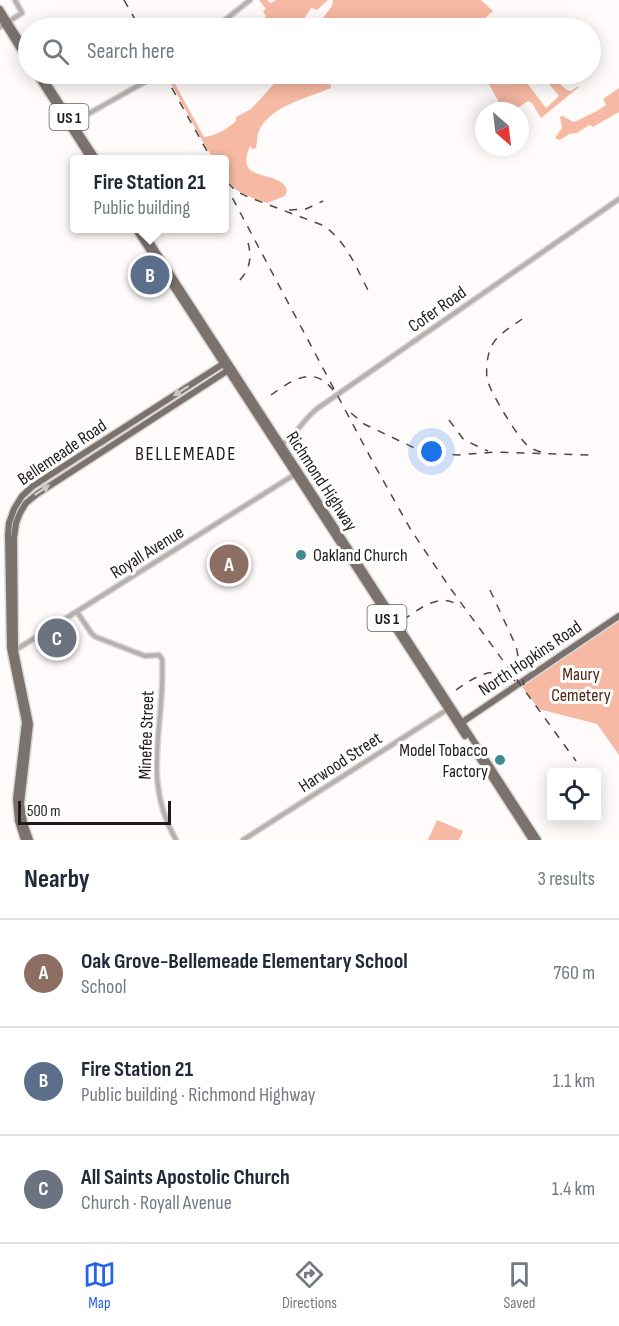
<!DOCTYPE html>
<html lang="en">
<head>
<meta charset="utf-8">
<style>
	:root { --surface:#fff; --page:#f2f2f3; --text:#1f2937; --muted:#747a83; --line:#e0e1e3; --accent:#2563eb }
	body { margin:0; font-family:"Sofia Sans Condensed",sans-serif; background:var(--page); color:var(--text) }
	.controls { position:absolute; right:18px; bottom:18px; display:grid; overflow:hidden; border-radius:6px; box-shadow:0 3px 15px #0003 }
	.controls button { width:54px; height:54px; display:grid; place-items:center; padding:0; border:0; border-bottom:2px solid var(--line); background:var(--surface); color:var(--text); font:30px sans-serif }
	.compass { position:absolute; left:475px; top:102px; width:54px; height:54px; border-radius:50%; background:var(--surface); box-shadow:0 3px 15px #0003; rotate:152deg }
	.scale { position:absolute; left:18px; bottom:15px; width:153px; box-sizing:border-box; padding-left:6px; border:3px solid #201b1a; border-top:0; font-size:16px; line-height:21px; white-space:nowrap; color:#201b1a; -webkit-text-stroke:4px #fff; paint-order:stroke }
	.you { position:absolute; left:432px; top:452px; width:21px; height:21px; margin:-15px; border:4px solid #fff; border-radius:50%; background:#1a73e8; box-shadow:0 0 0 9px #1a73e833 }
	.badge { display:grid; place-items:center; width:39px; height:39px; border-radius:50%; background:var(--accent); color:#fff; font-size:20px; font-weight:700 }
	.pin { position:absolute; translate:-50% -50%; border:3px solid #fff; box-shadow:0 2px 6px #0006 }
	.popup { position:absolute; left:70px; top:155px; width:159px; height:78px; box-sizing:border-box; display:grid; place-content:center; border-radius:6px; background:var(--surface); filter:drop-shadow(0 2px 4px #0005); font-size:20px; white-space:nowrap; color:var(--muted) }
	.popup b { font-size:22px; color:var(--text) }
	.popup::after { content:''; position:absolute; left:50%; top:100%; margin-left:-12px; border:12px solid transparent; border-top-color:var(--surface) }
	.list { margin:0; padding:0; list-style:none }
	h2 { display:flex; justify-content:space-between; align-items:center; height:78px; margin:0; padding:0 24px; font-size:26px }
	h2 small { font-size:20px; font-weight:400; color:var(--muted) }
	.list li { display:grid; grid-template-columns:39px 1fr auto; gap:18px; align-items:center; box-sizing:border-box; height:108px; padding:0 24px; border-top:2px solid var(--line) }
	.list b { display:block; font-size:22px; white-space:nowrap }
	.list p { margin:0; font-size:20px; white-space:nowrap; color:var(--muted) }
	.list em { font-size:20px; font-style:normal; color:var(--muted) }
	.icon { flex:none; width:33px; height:33px; fill:none; stroke:currentColor; stroke-width:2; stroke-linecap:round; stroke-linejoin:round }
	.map { position:relative; flex:none; width:619px; height:840px; overflow:hidden }
	.search { position:absolute; background:var(--surface); box-shadow:0 3px 15px #0003; left:18px; right:18px; top:18px; height:66px; display:flex; align-items:center; gap:15px; box-sizing:border-box; padding:0 21px; border-radius:33px; color:var(--muted); font-size:22px }
	.sheet { height:402px; background:var(--surface) }
	nav { display:flex; justify-content:space-around; align-items:center; box-sizing:border-box; height:84px; border-top:2px solid var(--line); background:var(--surface); font-size:16px; color:var(--muted) }
	nav a { display:grid; justify-items:center; gap:3px }
	nav .on { color:var(--accent) }
	.map>svg:first-child { display:block }
	.green { fill:#f6b9a3 }
	.lines { fill:none; stroke-linecap:round; stroke-linejoin:round }
	.minor-casing { stroke:#dad7d6; stroke-width:7 }
	.major-casing { stroke:#dad7d6; stroke-width:9 }
	.minor { stroke:#b6b0ae; stroke-width:4 }
	.major { stroke:#7b726e; stroke-width:6 }
	.rail { stroke:#4d4847; stroke-width:1.5; stroke-dasharray:8 8; stroke-linecap:butt }
	.oneway { fill:#cac7c5 }
	.poi-dot { fill:#438a92; stroke:#fff; stroke-width:2 }
	.labels { text-anchor:middle; stroke-width:6; stroke-linejoin:round; paint-order:stroke }
	.shield { fill:#fff; stroke:#635f5f; stroke-width:1.5 }
	.shield-label { font-size:16px; font-weight:bold; fill:#201b1a }
	.street-label { font-size:18px; fill:#201b1a; stroke:#fff }
	.poi-label { font-size:18px; fill:#201b1a; stroke:#fff; text-anchor:start }
	.park-label { font-size:18px; fill:#4e1f0d; stroke:#fff }
	.neighbourhood-label { font-size:20px; letter-spacing:1.5px; fill:#201b1a; stroke:#fff }
</style>
</head>
<body>
<div class="map">
<svg width="619" height="840" viewBox="0 0 619 840">
	<rect width="100%" height="100%" fill="#fefbfa"/>
	<path class="green" d="M 259,0 L 267,0 L 271,3 L 276,0 L 328,0 L 317,10 L 311,8 L 304,19 L 293,28 L 264,28 L 260,23 L 266,16 L 263,11 L 266,9 Z
		M 333,0 L 481,0 L 493,11 L 474,28 L 315,28 L 332,6 Z
		M 166,74 L 179,74 L 174,79 L 175,84 L 204,137 C 216,136 227,129 236,121 L 236,117 L 251,109 L 283,74 L 329,74 L 331,88 C 308,98 268,106 258,133 C 257,138 257,143 256,148 L 252,149 L 250,146 C 233,185 280,168 287,190 L 285,196 L 267,203 C 253,198 228,191 225,174 C 224,170 225,164 225,160 L 214,159 L 205,146 Z
		M 483,74 L 514,74 L 520,82 L 524,79 L 546,108 L 559,96 L 549,84 L 549,78 L 550,76 L 567,90 L 571,91 L 578,86 L 579,87 L 541,118 L 532,103 L 528,101 L 513,111 L 507,111 L 502,103 L 500,104 Z
		M 619,88 L 619,112 L 593,127 L 589,125 L 577,133 L 569,134 L 560,140 L 555,138 L 562,128 L 560,117 L 562,116 L 574,122 L 597,111 L 606,105 L 603,99 Z
		M 619,617 L 619,755 L 597,724 L 539,709 L 519,683 Z
		M 437,820 L 463,831 L 459,840 L 428,840 Z"/>
	<g class="lines">
		<g class="minor-casing">
			<path id="minor" d="M 0,27 L 22,13 L 15,0
				M 215,28 L 250,0
				M 72,123 L 159,74
				M 281,445 C 297,435 303,419 318,408 L 619,199
				M 77,612 L 92,634 L 96,637 L 145,656 L 159,655 L 162,659 C 166,724 140,778 176,840
				M 14,651 L 297,473
				M 243,840 L 448,709"/>
		</g>
		<g class="major-casing">
			<path id="major" d="M 0,9 L 28,53
				M 0,17 L 28,62
				M 36,74 L 91,160
				M 41,74 L 97,160
				M 135,228 L 465,736
				M 141,228 L 538,840
				M 458,725 L 619,616
				M 474,750 L 532,840
				M 24,840 L 18,821 L 16,799 L 25,722 L 10,648 L 8,535 L 9,523 L 14,509 L 22,496 L 33,486 L 226,362
				M 30,840 L 24,823 L 21,804 L 30,724 L 15,651 L 14,538 L 16,523 L 20,513 L 26,503 L 37,494 L 230,369"/>
		</g>
		<use href="#minor" class="minor"/>
		<use href="#major" class="major"/>
		<path class="rail" d="M 124,0 L 140,28
			M 164,74 L 212,160
			M 228,183 L 236,191 L 248,197 L 322,225 C 347,240 358,272 371,296
			M 225,184 L 375,466 L 411,530 L 448,585 L 576,761
			M 289,210 L 306,209 L 323,201
			M 240,280 C 252,266 252,254 246,236
			M 522,319 C 512,327 497,334 491,347 C 487,356 486,369 487,379 C 490,392 518,438 528,446 C 532,449 537,451 541,452
			M 271,395 C 291,381 313,364 333,390
			M 351,413 L 364,424 L 423,452 L 457,455 L 496,452 L 590,455
			M 449,420 L 464,440 L 488,451
			M 490,590 L 516,646 L 524,685
			M 403,620 C 421,608 440,591 461,607
			M 456,690 C 475,677 494,663 515,681"/>
	</g>
	<defs><path id="oneway-solid" d="M-6-.8H1V-3.2L6.5 0L1 3.2V.8H-6Z" transform="scale(1.5)"/></defs>
	<g class="oneway">
		<use href="#oneway-solid" transform="translate(181 391) rotate(147)"/>
		<use href="#oneway-solid" transform="translate(42 490) rotate(-34)"/>
	</g>
	<g class="poi-dot">
		<circle cx="301" cy="555" r="6"/>
		<circle cx="500" cy="760" r="6"/>
	</g>
	<g class="labels">
		<g class="shield">
			<rect x="49.5" y="104" width="39" height="26" rx="4.5"/>
			<rect x="367.5" y="605" width="39" height="26" rx="4.5"/>
		</g>
		<g class="shield-label">
			<text x="69" y="123">US 1</text>
			<text x="387" y="624">US 1</text>
		</g>
		<g class="street-label">
			<text transform="translate(437 309) rotate(-35)" y="6">Cofer Road</text>
			<text transform="translate(62 452) rotate(-34)" y="6">Bellemeade Road</text>
			<text transform="translate(322 481) rotate(57)" y="6">Richmond Highway</text>
			<text transform="translate(147 552) rotate(-32)" y="6">Royall Avenue</text>
			<text transform="translate(530 658) rotate(-34)" y="6">North Hopkins Road</text>
			<text transform="translate(146 735) rotate(-88)" y="6">Minefee Street</text>
			<text transform="translate(340 762) rotate(-33)" y="6">Harwood Street</text>
		</g>
		<g class="poi-label">
			<text x="313" y="561">Oakland Church</text>
			<text x="488" y="756" text-anchor="end">Model Tobacco<tspan x="488" dy="21">Factory</tspan></text>
		</g>
		<g class="park-label">
			<text x="581" y="680">Maury<tspan x="581" dy="21">Cemetery</tspan></text>
		</g>
		<g class="neighbourhood-label">
			<text x="186" y="460">BELLEMEADE</text>
		</g>
	</g>
</svg>
<div class="controls">
<button><svg class="icon" aria-label="locate" viewBox="0 0 24 24"><circle cx="12" cy="12" r="6"/><path d="M12 2v4M12 18v4M2 12h4M18 12h4"/></svg></button>
</div>
<svg class="compass" viewBox="-18 -18 36 36"><path d="M0-13l5 13h-10z" fill="#e53935"/><path d="M0 13l5-13h-10z" fill="#747a83"/></svg>
<div class="scale">500 m</div>
<div class="you"></div>
<div class="pin badge" style="left:229px;top:564px;background:#8d6e63">A</div>
<div class="pin badge" style="left:150px;top:275px;background:#5c6f8a">B</div>
<div class="popup"><b>Fire Station 21</b>Public building</div>
<div class="pin badge" style="left:57px;top:638px;background:#6b7280">C</div>
<div class="search"><svg class="icon" aria-label="search" viewBox="0 0 24 24"><circle cx="10" cy="10" r="6"/><path d="M15 15l6 6"/></svg>Search here</div>
</div>
<section class="sheet">
<h2>Nearby<small>3 results</small></h2>
<ul class="list">
<li><span class="badge" style="background:#8d6e63">A</span><div><b>Oak Grove-Bellemeade Elementary School</b><p>School</p></div><em>760 m</em></li>
<li><span class="badge" style="background:#5c6f8a">B</span><div><b>Fire Station 21</b><p>Public building · Richmond Highway</p></div><em>1.1 km</em></li>
<li><span class="badge" style="background:#6b7280">C</span><div><b>All Saints Apostolic Church</b><p>Church · Royall Avenue</p></div><em>1.4 km</em></li>
</ul>
</section>
<nav>
<a class="on"><svg class="icon" aria-label="map" viewBox="0 0 24 24"><path d="M3 6l6-2 6 2 6-2v14l-6 2-6-2-6 2zM9 4v14M15 6v14"/></svg>Map</a>
<a><svg class="icon" aria-label="directions" viewBox="0 0 24 24"><path d="M12 3l9 9-9 9-9-9zM9 14v-3h6M13 9l2 2-2 2"/></svg>Directions</a>
<a><svg class="icon" aria-label="saved" viewBox="0 0 24 24"><path d="M7 4h10v16l-5-4-5 4z"/></svg>Saved</a>
</nav>
</body>
</html>
